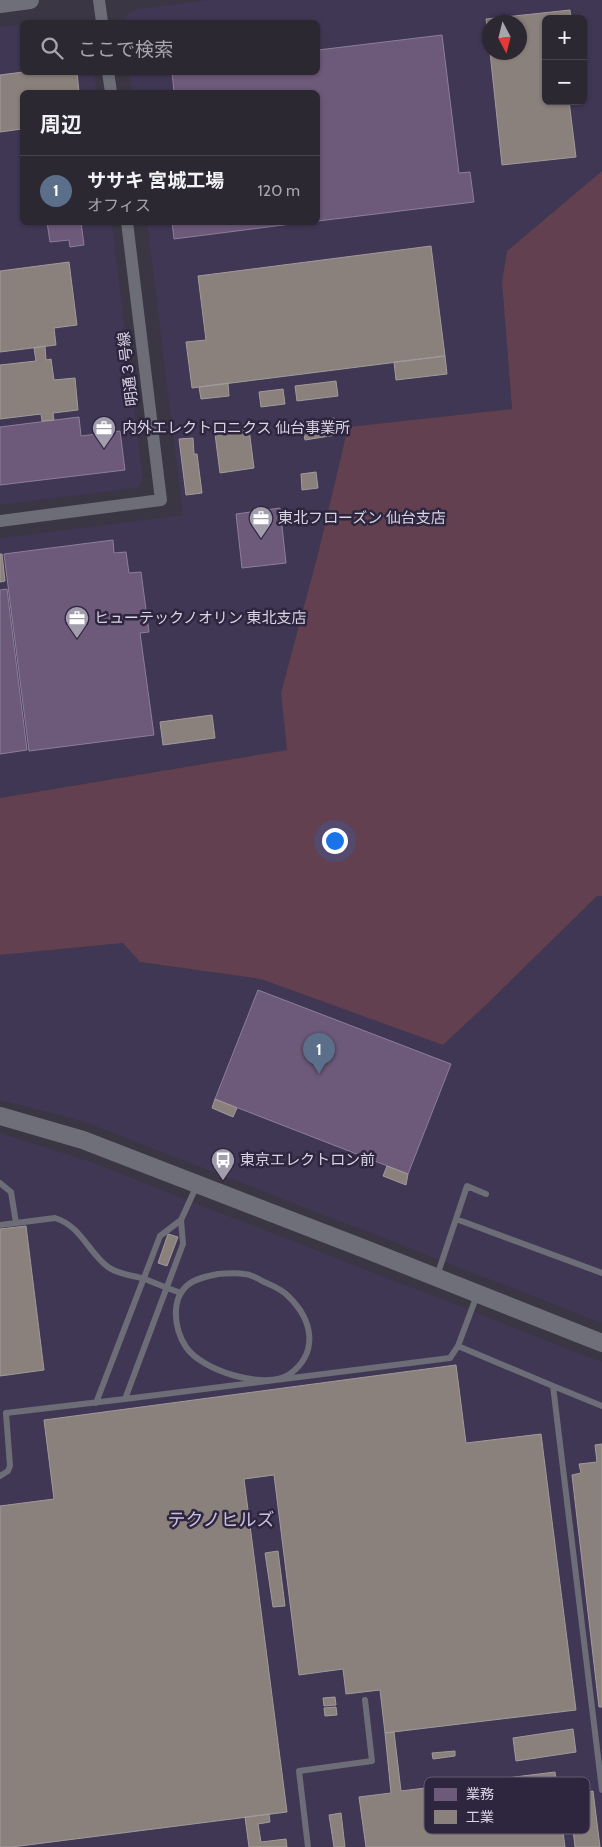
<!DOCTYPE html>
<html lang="ja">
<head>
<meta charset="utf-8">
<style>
	:root { --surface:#2c2832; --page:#38343e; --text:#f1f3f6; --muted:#a6a6ac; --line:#48444d; --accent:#db2777 }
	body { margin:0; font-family:Cabin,"Noto Sans JP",sans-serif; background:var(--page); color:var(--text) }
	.controls { position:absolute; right:15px; top:15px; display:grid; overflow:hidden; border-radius:8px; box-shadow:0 1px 4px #0004 }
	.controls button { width:45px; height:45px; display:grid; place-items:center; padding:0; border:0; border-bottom:1px solid var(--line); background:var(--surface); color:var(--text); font:25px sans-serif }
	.compass { position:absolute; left:482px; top:15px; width:45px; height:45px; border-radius:50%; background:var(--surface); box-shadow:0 1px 4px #0004; rotate:173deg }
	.you { position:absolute; left:334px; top:840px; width:18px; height:18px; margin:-12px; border:4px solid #fff; border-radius:50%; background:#1a73e8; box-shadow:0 0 0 8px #1a73e833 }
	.badge { display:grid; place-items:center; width:32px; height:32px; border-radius:50%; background:var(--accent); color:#fff; font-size:16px; font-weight:700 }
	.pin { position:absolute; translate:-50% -41px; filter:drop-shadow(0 1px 2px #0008) }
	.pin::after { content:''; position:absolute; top:26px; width:18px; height:15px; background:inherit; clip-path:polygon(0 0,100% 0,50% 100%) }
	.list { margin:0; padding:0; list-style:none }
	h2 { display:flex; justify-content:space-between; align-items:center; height:65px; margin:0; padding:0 20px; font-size:21px }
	h2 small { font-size:16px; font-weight:400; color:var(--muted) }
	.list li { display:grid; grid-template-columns:32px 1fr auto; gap:15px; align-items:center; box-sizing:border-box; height:70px; padding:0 20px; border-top:1px solid var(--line) }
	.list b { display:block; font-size:19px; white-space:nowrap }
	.list p { margin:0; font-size:16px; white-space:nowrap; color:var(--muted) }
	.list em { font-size:16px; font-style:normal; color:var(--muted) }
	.icon { flex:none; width:28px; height:28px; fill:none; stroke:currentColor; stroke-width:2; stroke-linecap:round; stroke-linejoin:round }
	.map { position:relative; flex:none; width:602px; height:1847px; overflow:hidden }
	.search { position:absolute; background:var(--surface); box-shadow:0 1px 4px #0004; left:20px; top:20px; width:300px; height:55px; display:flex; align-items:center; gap:12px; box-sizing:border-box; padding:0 18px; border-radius:8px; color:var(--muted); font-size:19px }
	.panel { position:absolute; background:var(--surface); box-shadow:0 1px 4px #0004; left:20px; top:90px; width:300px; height:135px; border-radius:8px }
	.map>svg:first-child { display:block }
	.built { fill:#403754; fill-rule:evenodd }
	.green { fill:#62404f }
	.offices { fill:#6d597a; stroke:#8d7e9a }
	.industry { fill:#8a817c; stroke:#a19a9b }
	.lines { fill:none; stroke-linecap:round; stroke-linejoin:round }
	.lane { stroke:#6c6d77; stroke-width:6 }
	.street { stroke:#6c6d77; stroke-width:12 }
	.secondary { stroke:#6f6f7a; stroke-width:18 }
	.labels { text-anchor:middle; stroke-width:5; stroke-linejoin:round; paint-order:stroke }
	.street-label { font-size:15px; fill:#d8d4e4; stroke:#2e263f }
	.poi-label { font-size:15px; fill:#d8d4e4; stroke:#2e263f; text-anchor:start }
	.quarter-label { font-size:18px; fill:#cac0e0; stroke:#2e263f }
	.key { fill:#2e263f; stroke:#615a71; stroke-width:1 }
	.key-label { font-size:14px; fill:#d8d4e4 }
</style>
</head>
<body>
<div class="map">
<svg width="602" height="1847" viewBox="0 0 602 1847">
	<rect width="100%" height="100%" fill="#3a3643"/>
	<path class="built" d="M 208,0 L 602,0 L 602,171 L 507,251 L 502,282 L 512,409 L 348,427 L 319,550 L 281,693 L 287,750 L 0,798 L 0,538 L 183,515 L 147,223 L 318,222 L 318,92 L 132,92 L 129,73 L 318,72 L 318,22 L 123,22 L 129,13 L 138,9 ZM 546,19 L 583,19 L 583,101 L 546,101 ZM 490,22 L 520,22 L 520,52 L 490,52 Z
		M 22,24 L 22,72 L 94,73 L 97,92 L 22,92 L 22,222 L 112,223 L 143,480 L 137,488 L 0,505 L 0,27 Z
		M 597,896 L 602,896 L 602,1323 L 82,1121 L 0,1100 L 0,955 L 123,943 L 140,962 L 261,979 L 443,1044 L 490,1001 Z
		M 0,1133 L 88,1161 L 602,1362 L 602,1847 L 0,1847 Z"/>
	<path class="green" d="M 602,171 L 602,896 L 597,896 L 490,1001 L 443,1045 L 261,979 L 140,962 L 123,943 L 0,955 L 0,798 L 287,750 L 281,693 L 319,550 L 348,427 L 512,409 L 502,282 L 507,251 Z"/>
	<path class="offices" d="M 442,35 L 459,173 L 470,172 L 474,202 L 318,221 L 318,92 L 174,92 L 172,72 L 318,72 L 318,50 Z
		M 47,222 L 81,222 L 84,245 L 70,247 L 69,240 L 50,242 Z
		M 172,222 L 307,222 L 174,239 Z
		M 79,417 L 81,436 L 120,431 L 125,470 L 0,485 L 0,427 Z
		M 280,508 L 286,563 L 242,568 L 236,514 Z
		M 113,540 L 114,553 L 126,552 L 129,573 L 141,572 L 149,632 L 140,633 L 154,735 L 29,751 L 4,554 Z
		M 7,589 L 27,750 L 0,754 L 0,590 Z
		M 258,990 L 451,1064 L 408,1174 L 215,1099 Z"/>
	<path class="industry" d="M 570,10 L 571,19 L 546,19 L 546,101 L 569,101 L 576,157 L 502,165 L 490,52 L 520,52 L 520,22 L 490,22 L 490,47 L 486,19 Z
		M 23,72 L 77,72 L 79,92 L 22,92 L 22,129 L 0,132 L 0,75 Z
		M 431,246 L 445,356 L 192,388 L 186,342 L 206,340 L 198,276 Z
		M 69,262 L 77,325 L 54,328 L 56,345 L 0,352 L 0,271 Z
		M 45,346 L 46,360 L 51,359 L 54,380 L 75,378 L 78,410 L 53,413 L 54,420 L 42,421 L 41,414 L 0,419 L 0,365 L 36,361 L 34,348 Z
		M 445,356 L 447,374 L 396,380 L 394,362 Z
		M 336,381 L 338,396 L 297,401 L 295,386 Z
		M 228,383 L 229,396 L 201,399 L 199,387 Z
		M 283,389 L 285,404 L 261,407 L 259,392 Z
		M 334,418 L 336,435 L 305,440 L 302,422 Z
		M 249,429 L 254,468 L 220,473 L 215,434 Z
		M 193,438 L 194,454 L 197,454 L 202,493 L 186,495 L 179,439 Z
		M 316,472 L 318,488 L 302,490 L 301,474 Z
		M 0,554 L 2,554 L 5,581 L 0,582 Z
		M 212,715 L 215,738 L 163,745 L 160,722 Z
		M 215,1099 L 237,1108 L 233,1117 L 212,1108 Z
		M 387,1166 L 408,1174 L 406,1185 L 383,1176 Z
		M 26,1226 L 44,1370 L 0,1376 L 0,1229 Z
		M 168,1234 L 178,1237 L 167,1266 L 158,1263 Z
		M 456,1365 L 466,1443 L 541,1434 L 576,1710 L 385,1733 L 380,1690 L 346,1694 L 343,1669 L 299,1675 L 274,1475 L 244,1479 L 287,1812 L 12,1847 L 0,1847 L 0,1506 L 54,1499 L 44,1420 Z
		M 602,1444 L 602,1707 L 599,1707 L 572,1475 L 581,1473 L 579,1464 L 597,1462 L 595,1445 Z
		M 278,1551 L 285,1606 L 273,1607 L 265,1553 Z
		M 335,1697 L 336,1705 L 324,1706 L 323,1698 Z
		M 336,1707 L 337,1715 L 325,1716 L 324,1708 Z
		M 573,1729 L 576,1752 L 516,1761 L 513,1738 Z
		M 394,1732 L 401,1791 L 555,1772 L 565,1847 L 366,1847 L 359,1797 L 391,1793 L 385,1733 Z
		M 455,1751 L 455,1756 L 433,1759 L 432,1753 Z
		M 593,1791 L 600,1847 L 575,1847 L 569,1794 Z
		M 341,1813 L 345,1847 L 334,1847 L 329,1815 Z
		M 269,1814 L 270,1822 L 258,1824 L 261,1842 L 286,1839 L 287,1847 L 249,1847 L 245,1817 Z"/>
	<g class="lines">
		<path class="lane" d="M 0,1183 L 11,1192 L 16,1223
			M 456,1219 L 602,1273
			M 0,1225 L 55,1218 C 81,1226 88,1252 108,1267 C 119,1275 132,1275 145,1279 C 157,1284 169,1289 181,1293
			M 218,1274 C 226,1274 236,1272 244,1274 C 250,1274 257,1278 262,1281 C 271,1285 282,1289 288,1296 C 313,1320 319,1352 290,1374 C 265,1391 201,1370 186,1347 C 174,1329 170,1298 189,1284 C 197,1278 208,1276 218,1274 Z
			M 437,1276 L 467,1186 L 486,1194
			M 458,1346 L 477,1295
			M 553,1386 L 602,1406
			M 125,1399 L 183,1244 L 181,1220
			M 96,1403 L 160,1236 L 181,1220 L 197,1185
			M 0,1476 L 8,1471 L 10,1466 L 6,1413 L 125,1399 L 450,1358 L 458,1346 L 553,1386 L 602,1790
			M 308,1847 L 299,1771 L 372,1761 L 365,1700"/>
		<path class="street" d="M 99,0 L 102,22
			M 108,72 L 111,92
			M 0,521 L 161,500 L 127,222"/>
		<path class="secondary" d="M 0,4 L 30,0
			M 0,1116 L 83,1140 L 365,1249 L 602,1343"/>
	</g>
	<defs>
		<g id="office-pin" transform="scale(1.25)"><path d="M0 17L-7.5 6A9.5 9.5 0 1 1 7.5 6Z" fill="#a19dac" stroke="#2e263f"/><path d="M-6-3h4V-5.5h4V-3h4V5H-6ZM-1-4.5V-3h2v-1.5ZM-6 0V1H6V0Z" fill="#fff"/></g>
		<g id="bus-pin" transform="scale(1.25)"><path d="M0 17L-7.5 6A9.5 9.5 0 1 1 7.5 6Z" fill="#a19dac" stroke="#2e263f"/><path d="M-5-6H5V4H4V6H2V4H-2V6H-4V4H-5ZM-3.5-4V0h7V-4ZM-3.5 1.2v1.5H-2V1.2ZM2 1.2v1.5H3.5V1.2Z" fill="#fff"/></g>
	</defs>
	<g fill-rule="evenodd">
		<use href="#office-pin" x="104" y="428"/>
		<use href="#office-pin" x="261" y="518"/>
		<use href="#office-pin" x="77" y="618"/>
		<use href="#bus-pin" x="223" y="1160"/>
	</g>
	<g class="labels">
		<g class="street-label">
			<text transform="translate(128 369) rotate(-97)" y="5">明通３号線</text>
		</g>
		<g class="poi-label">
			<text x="122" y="433">内外エレクトロニクス 仙台事業所</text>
			<text x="278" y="523">東北フローズン 仙台支店</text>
			<text x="94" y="623">ヒューテックノオリン 東北支店</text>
			<text x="240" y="1165">東京エレクトロン前</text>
		</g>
		<g class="quarter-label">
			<text x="221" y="1526">テクノヒルズ</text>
		</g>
	</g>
	<rect x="424" y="1777" width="166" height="57" rx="8" class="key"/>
	<rect x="434" y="1788" width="23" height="13" fill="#6d597a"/>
	<rect x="434" y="1810" width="23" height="14" fill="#8a817c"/>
	<g class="key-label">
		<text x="466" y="1799">業務</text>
		<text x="466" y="1822">工業</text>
	</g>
</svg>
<div class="controls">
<button>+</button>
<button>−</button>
</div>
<svg class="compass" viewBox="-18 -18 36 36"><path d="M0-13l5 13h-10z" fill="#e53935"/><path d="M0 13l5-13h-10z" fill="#a6a6ac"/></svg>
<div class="you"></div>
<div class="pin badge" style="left:319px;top:1074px;background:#5c6f8a">1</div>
<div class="search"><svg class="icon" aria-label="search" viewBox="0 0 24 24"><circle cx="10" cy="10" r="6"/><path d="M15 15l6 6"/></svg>ここで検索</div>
<section class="panel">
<h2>周辺<small></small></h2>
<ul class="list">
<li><span class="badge" style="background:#5c6f8a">1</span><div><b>ササキ 宮城工場</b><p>オフィス</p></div><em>120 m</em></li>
</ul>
</section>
</div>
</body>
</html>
